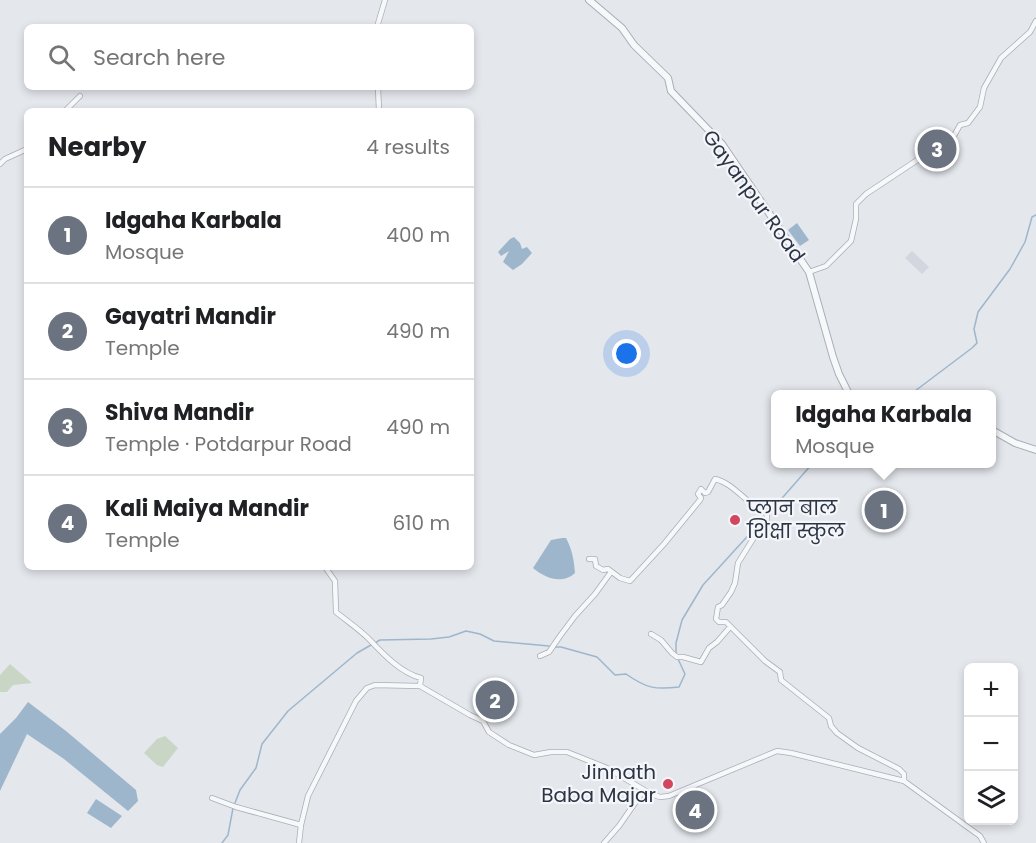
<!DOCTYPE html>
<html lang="en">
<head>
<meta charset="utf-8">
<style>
	:root { --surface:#fff; --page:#f2f2f2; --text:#202124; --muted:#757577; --line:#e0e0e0; --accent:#b45309 }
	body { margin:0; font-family:Poppins,"Noto Sans Devanagari",sans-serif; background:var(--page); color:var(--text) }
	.controls { position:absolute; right:18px; bottom:18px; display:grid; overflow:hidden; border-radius:9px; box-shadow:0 3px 9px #0003 }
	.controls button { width:54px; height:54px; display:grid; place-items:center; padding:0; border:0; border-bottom:2px solid var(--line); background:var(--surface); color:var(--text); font:30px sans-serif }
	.you { position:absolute; left:627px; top:354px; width:21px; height:21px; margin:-15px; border:4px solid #fff; border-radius:50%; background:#1a73e8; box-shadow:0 0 0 9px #1a73e833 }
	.badge { display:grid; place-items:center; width:39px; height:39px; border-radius:50%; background:var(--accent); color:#fff; font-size:20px; font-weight:700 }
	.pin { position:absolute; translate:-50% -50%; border:3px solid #fff; box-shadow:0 2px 6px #0006 }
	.popup { position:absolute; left:771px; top:390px; width:225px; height:78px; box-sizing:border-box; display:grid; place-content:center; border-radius:9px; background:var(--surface); filter:drop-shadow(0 2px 4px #0005); font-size:20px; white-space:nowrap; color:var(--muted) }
	.popup b { font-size:22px; color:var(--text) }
	.popup::after { content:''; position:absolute; left:50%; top:100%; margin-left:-12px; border:12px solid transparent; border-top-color:var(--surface) }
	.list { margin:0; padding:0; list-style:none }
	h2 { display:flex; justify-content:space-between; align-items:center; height:78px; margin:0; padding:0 24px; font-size:26px }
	h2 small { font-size:20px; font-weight:400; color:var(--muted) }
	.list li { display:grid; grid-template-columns:39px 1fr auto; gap:18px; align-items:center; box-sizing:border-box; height:96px; padding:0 24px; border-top:2px solid var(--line) }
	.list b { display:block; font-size:22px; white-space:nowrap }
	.list p { margin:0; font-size:20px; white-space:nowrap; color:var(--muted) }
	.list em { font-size:20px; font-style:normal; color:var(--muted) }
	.icon { flex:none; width:33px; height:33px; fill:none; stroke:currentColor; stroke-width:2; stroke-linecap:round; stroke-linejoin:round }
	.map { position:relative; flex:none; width:1036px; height:843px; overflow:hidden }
	.search { position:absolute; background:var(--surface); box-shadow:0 3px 9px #0003; left:24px; top:24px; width:450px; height:66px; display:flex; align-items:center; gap:15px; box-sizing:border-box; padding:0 21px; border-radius:9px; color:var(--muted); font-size:22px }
	.panel { position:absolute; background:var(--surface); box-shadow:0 3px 9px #0003; left:24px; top:108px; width:450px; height:462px; border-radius:9px }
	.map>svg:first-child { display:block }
	.built { fill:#d2d6de }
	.green { fill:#cad6c5 }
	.water { fill:#9eb6cc }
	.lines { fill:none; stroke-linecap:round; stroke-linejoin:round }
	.stream { stroke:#9eb6cc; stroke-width:1.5 }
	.minor-casing { stroke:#a9aeb7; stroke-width:6 }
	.tertiary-casing { stroke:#a9aeb7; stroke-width:8 }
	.minor { stroke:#f7f8fa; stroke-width:4.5 }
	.tertiary { stroke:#f7f8fa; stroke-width:6 }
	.poi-dot { fill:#d24760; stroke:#f4f6f9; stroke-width:2 }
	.labels { text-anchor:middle; stroke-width:4.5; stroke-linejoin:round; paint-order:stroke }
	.street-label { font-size:20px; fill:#2b3545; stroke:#f4f6f9 }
	.poi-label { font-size:20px; fill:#2b3545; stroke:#f4f6f9; text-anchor:start }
</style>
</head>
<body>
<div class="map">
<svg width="1036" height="843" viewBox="0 0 1036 843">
	<rect width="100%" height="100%" fill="#e4e7ec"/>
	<path class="built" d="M 912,251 L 929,267 L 922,274 L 905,258 Z"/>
	<path class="green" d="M 10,664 L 32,683 L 13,685 L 7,692 L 0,692 L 0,675 Z
		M 165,736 L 178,748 L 163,767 L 157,765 L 144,753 L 157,739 Z"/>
	<path class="water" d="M 797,223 L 809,240 L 800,246 L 788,230 Z
		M 514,237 L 520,243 L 522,249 L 527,247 L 532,253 L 522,264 L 513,270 L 503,262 L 509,251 L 501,256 L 498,252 L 510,239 Z
		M 562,538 L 566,538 C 572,549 574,560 575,573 C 562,585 545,578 533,568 L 551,540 Z
		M 28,702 L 66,731 L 136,790 L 138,801 L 128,811 L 64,759 L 27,734 L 0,791 L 0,734 L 16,718 Z
		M 96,799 L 122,816 L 111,828 L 87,813 Z"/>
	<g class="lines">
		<path class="stream" d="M 911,394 L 972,348 L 977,343 L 974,329 L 978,312 L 1010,269 L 1025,242 L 1032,217 L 1036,215
			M 769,513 L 812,464
			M 375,643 L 380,640 L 431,639 L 449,637 L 466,631 L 480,634 L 494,641 L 549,646
			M 554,647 L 561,647 L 597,657 L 615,675 L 626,674 C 646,688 655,690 679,687 L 685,674 L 678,659
			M 676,655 L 676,643 L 682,620 L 703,585 L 766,516
			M 235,803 L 240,790 L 256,768 L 262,744 L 288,711 L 357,653 L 371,645
			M 222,843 L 228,835 L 233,808"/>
		<g class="minor-casing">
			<path id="minor" d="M 377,27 L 385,0
				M 378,87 L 379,111
				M 65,111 L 80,96
				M 0,164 L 5,159 L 27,149
				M 809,272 L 826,266 L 851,241 L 856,219 L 856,204 L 866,194 L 940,145 L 955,134 L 960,125 L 968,123 L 980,107 L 984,88 L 1001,58 L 1030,32 L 1036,21
				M 589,559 L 595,559 L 596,566 L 603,570 L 608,569 L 620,578 L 630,581 L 664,544 L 700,500 L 701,498 L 698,494 L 701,489 L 705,493 L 708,492 L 715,479 C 729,482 740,495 752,504 C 757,508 763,510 767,515 L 767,520 L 753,539 L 738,563 L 735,583 L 731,592 L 722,605 L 718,607 L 716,619 L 719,622 L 726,622 L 765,661 L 780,672 L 781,680 L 829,718 L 831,726 L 837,733 L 858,748 L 899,769 L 904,774 L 904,781
				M 325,567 L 335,581 L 336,612 C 347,621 359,629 369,639 C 383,654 401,673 421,678 L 420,686
				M 651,634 L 661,640 L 672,653 L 677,657 L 683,657 L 701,662 L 709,648 L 717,642 L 730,627
				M 540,656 L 549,652 L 560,636 L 575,616 L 595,594 L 611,572
				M 212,798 L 236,807 L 301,825
				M 299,843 L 301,825 L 308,796 L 356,701 L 367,688 L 375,685 L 420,686 L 470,715 L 483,721 L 489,732 L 509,745 L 534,755 L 551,752 L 567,752 L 607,768 L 651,794 L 660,797 L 669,796 L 777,751 L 791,753 L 896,779 L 904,781 L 980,836 L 984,843
				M 604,843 L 619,826 L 644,790"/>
		</g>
		<g class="tertiary-casing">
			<path id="tertiary" d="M 589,0 L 622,28 L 634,45 L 668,78 L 671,91 L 722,144 L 809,272 L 833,357 L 839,374 L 849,394
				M 992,430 L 1015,443 L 1036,450"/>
		</g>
		<use href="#minor" class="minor"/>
		<use href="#tertiary" class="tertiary"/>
	</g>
	<g class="poi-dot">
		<circle cx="735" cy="520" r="6"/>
		<circle cx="668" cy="784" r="6"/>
	</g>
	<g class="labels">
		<g class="street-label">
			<text transform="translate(754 196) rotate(54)" y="7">Gayanpur Road</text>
		</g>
		<g class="poi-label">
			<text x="747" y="515">प्लान बाल<tspan x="747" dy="23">शिक्षा स्कुल</tspan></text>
			<text x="656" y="779" text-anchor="end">Jinnath<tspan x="656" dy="23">Baba Majar</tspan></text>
		</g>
	</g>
</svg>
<div class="controls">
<button>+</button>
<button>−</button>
<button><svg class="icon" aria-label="layers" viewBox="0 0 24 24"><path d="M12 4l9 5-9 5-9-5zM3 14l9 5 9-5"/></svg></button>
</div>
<div class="you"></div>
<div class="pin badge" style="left:884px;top:510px;background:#6b7280">1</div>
<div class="popup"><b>Idgaha Karbala</b>Mosque</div>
<div class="pin badge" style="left:495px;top:700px;background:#6b7280">2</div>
<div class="pin badge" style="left:937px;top:149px;background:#6b7280">3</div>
<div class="pin badge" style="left:695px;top:810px;background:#6b7280">4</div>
<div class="search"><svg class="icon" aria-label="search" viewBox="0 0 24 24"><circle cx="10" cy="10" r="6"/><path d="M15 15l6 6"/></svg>Search here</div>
<section class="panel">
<h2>Nearby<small>4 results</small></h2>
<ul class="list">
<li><span class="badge" style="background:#6b7280">1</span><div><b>Idgaha Karbala</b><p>Mosque</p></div><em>400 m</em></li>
<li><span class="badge" style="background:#6b7280">2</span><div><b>Gayatri Mandir</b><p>Temple</p></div><em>490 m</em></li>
<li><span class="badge" style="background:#6b7280">3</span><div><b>Shiva Mandir</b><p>Temple · Potdarpur Road</p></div><em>490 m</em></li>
<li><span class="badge" style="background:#6b7280">4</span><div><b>Kali Maiya Mandir</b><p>Temple</p></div><em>610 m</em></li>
</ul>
</section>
</div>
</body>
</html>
